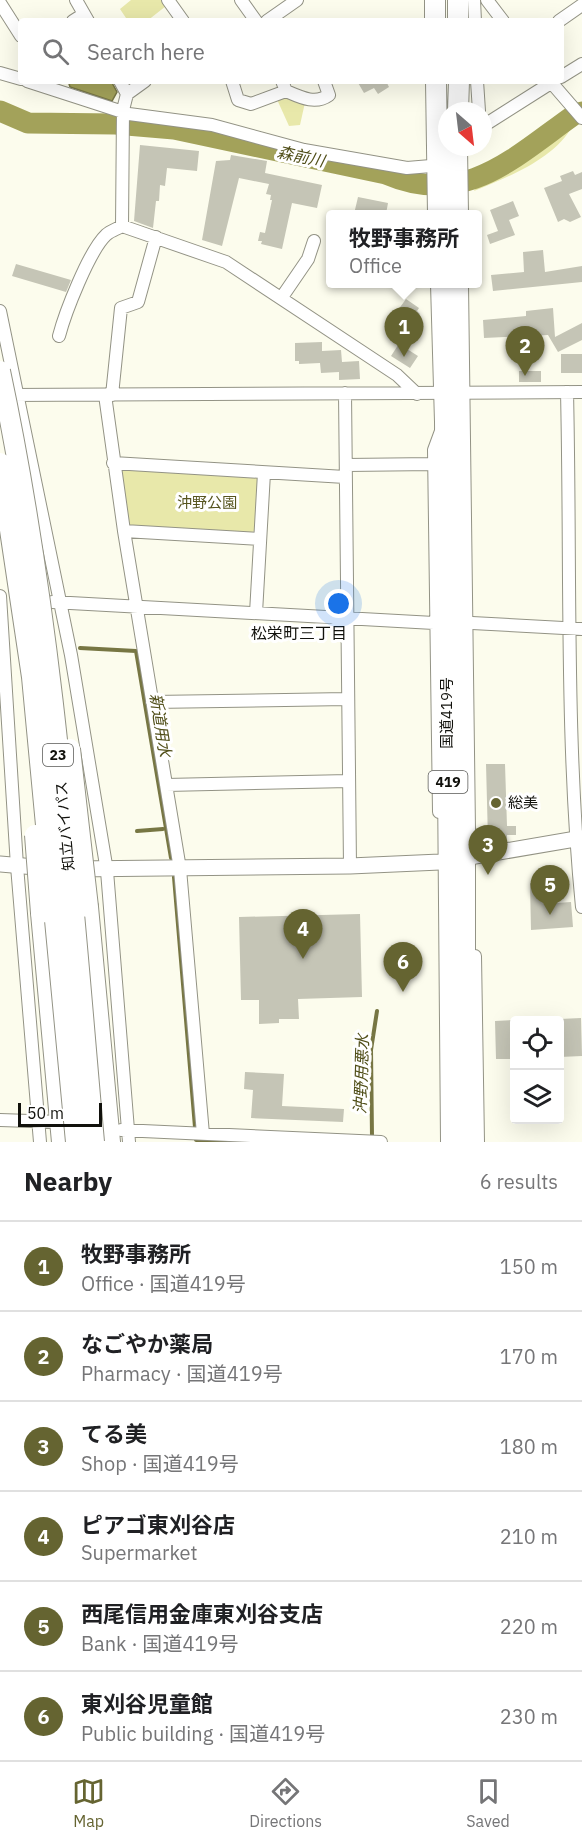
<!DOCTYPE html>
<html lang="en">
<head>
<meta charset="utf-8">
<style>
	:root { --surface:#fff; --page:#f2f2f2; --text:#202124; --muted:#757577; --line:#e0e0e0; --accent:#656431 }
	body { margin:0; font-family:"IBM Plex Sans","Noto Sans JP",sans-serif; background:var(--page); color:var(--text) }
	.controls { position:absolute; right:18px; bottom:18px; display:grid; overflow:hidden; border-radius:6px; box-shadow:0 6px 24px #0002 }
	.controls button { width:54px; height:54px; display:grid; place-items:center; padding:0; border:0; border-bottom:2px solid var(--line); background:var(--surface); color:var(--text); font:30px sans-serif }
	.compass { position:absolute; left:438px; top:102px; width:54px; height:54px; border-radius:50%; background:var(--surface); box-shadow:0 6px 24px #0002; rotate:152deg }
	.scale { position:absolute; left:18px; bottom:15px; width:84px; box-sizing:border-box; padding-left:6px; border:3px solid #11110c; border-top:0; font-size:16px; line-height:21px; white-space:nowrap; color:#11110c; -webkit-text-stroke:4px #fff; paint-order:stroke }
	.you { position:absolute; left:339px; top:604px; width:21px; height:21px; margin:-15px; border:4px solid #fff; border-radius:50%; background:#1a73e8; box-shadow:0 0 0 9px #1a73e833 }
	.badge { display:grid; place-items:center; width:39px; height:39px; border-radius:50%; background:var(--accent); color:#fff; font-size:20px; font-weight:700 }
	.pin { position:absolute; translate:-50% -50px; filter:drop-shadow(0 2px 3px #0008) }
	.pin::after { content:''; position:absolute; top:32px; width:21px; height:18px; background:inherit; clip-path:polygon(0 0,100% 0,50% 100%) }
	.popup { position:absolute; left:326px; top:210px; width:156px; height:78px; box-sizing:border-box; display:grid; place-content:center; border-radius:6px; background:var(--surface); filter:drop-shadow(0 2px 4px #0005); font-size:20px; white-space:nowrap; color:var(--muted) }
	.popup b { font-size:22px; color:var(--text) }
	.popup::after { content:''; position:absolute; left:50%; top:100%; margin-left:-12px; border:12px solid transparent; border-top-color:var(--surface) }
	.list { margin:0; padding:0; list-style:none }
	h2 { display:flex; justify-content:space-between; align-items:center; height:78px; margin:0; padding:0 24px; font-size:26px }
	h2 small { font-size:20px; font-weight:400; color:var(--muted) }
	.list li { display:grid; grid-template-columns:39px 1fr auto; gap:18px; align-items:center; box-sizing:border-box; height:90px; padding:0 24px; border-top:2px solid var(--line) }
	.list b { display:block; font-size:22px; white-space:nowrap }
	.list p { margin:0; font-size:20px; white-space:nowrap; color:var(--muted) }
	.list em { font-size:20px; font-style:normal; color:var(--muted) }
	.icon { flex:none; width:33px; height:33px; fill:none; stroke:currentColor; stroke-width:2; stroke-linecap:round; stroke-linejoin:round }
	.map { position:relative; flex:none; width:582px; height:1142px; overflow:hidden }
	.search { position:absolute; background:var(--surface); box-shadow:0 6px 24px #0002; left:18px; right:18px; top:18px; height:66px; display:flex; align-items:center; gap:15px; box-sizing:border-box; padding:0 21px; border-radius:6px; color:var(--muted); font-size:22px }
	.sheet { height:618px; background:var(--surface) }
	nav { display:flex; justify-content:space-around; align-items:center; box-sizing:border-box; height:84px; border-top:2px solid var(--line); background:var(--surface); font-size:16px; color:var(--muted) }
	nav a { display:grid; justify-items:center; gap:3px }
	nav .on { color:var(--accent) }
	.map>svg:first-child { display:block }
	.green { fill:#e8e8aa }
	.water { fill:#a3a25a; stroke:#777643; stroke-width:1.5 }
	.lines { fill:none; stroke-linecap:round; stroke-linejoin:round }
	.stream { stroke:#777643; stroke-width:4 }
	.river { stroke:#a3a25a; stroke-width:21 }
	.building { fill:#c5c5b6 }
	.minor-casing { stroke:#939385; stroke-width:14 }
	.tertiary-casing { stroke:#939385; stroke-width:17 }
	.trunk-casing { stroke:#939385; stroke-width:22 }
	.minor { stroke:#fff; stroke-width:12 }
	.tertiary { stroke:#fff; stroke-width:15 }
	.trunk { stroke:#fff; stroke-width:20 }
	.trunk-bridge-casing { stroke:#939385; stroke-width:22; stroke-linecap:butt }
	.trunk-bridge { stroke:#fff; stroke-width:20 }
	.poi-dot { fill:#656431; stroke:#fff; stroke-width:2 }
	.labels { text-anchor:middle; stroke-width:6; stroke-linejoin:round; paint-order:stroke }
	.shield { fill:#fff; stroke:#585855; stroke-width:1.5 }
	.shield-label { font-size:14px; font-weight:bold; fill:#11110c }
	.park-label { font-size:15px; fill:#56541e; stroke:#fff }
	.street-label { font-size:15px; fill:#11110c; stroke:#fff }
	.poi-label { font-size:15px; fill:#11110c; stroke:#fff; text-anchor:start }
	.water-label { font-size:16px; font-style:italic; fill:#504e18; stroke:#fff }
	.neighbourhood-label { font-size:16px; fill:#11110c; stroke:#fff }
</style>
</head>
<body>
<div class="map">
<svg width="582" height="1142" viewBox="0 0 582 1142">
	<rect width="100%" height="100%" fill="#fcfced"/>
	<path class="green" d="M 131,0 L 161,0 L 166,6 L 147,21 L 128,21 L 120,9 Z
		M 275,95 L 306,98 L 300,125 L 289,126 Z
		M 565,123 L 573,125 C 555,159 508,177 474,191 L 479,181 L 511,162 Z
		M 124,470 L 256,477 L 259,481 L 255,530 L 251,533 L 132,527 L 127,522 L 119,473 Z"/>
	<path class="water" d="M 75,81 L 111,81 L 117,92 L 112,101 L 70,87 L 69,84 Z"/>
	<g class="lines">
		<path class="stream" d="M 80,648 L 136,651 L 171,858
			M 137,831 L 163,829
			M 174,877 L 195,1127
			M 372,1137 L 371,1050 L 377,1011
			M 196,1140 L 226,1142"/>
		<path class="river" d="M 0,111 L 28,123 L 115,124 L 174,129 L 386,174 C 465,208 513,158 574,115 L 582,112"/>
	</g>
	<path class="building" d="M 357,81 L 386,81 L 389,87 L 378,94 L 374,88 L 364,93 Z
		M 140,145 L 199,151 L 197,171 L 167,168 L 165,186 L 160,185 L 159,201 L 156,201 L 153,228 L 134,221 Z
		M 231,155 L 267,161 L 265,173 L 322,185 L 317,208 L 292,203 L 282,249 L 261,244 L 262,241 L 258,241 L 260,232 L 265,233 L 272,200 L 270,200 L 271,195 L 266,194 L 269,184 L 239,178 L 222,246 L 202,240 L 216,161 L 230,160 Z
		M 573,171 L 575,175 L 582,172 L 582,189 L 569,194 L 581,217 L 570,222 L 564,219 L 558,222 L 544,188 L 562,181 L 560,176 Z
		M 358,197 L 388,203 L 386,214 L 354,214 Z
		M 513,201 L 519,216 L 509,220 L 515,235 L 490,244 L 487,235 L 498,231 L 490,210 Z
		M 543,250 L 545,272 L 582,266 L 582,282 L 493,291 L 491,275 L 524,272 L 523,252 Z
		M 16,264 L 71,280 L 66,292 L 12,276 Z
		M 406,299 L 419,308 L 417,311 L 420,314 L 411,327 L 419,332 L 407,349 L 418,356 L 410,368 L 391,356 L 402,339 L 392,332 L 404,315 L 398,310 Z
		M 553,308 L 555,337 L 582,323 L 582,340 L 558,352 L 548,335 L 484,338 L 483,320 L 526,316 L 526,311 Z
		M 322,342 L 322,351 L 341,350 L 342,362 L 359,361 L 360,379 L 339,380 L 339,372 L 321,373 L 320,363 L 299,364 L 299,361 L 295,361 L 295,343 Z
		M 561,354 L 582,354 L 582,373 L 561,373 Z
		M 519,371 L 541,371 L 541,382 L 519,382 Z
		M 486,764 L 505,764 L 507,826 L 516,826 L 516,835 L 507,835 L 507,840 L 488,840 Z
		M 541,882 L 543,904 L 571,902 L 573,927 L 531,930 L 530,883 Z
		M 360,914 L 362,997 L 298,999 L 299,1019 L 279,1019 L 279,1023 L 259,1024 L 259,1000 L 241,1000 L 239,917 Z
		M 581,1018 L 582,1056 L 560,1057 L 560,1019 Z
		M 514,1020 L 514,1059 L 496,1059 L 495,1021 Z
		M 245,1072 L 284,1074 L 282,1106 L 344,1109 L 343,1122 L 251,1118 L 253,1090 L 244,1089 Z"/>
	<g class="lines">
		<g class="minor-casing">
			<path id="minor" d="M 76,0 L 88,21
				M 168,0 L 183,21
				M 241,0 L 256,21
				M 474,0 L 475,21
				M 487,0 L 503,21
				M 0,3 L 21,36
				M 73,21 L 84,14
				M 267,21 L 297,0
				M 559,21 L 582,5
				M 0,73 L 21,79
				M 561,77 L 582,64
				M 27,81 L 129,114 L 212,125 L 304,150 L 407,168 L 431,166
				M 120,81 L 127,94 L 123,110 L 122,226 L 226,262 L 397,375 L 417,394
				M 232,81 L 238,100 L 251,104 L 286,91
				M 282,81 L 286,91 C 300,97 315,105 329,95 L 324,81
				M 477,81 L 479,111
				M 550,81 L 582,118
				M 127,94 L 145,81
				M 483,126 L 554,81
				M 282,297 L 308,259 L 314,241
				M 0,311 L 71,655 L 107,871 L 129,1142
				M 59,336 C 65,313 89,251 106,235 C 110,231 117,229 122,226
				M 567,392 C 571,564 565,736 582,907
				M 345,393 L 350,866
				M 10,395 L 582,392
				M 105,395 L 124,531 L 180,869 L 203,1134
				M 112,395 L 121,308 L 138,302 L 156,237
				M 113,463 L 345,477
				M 346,465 L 434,464
				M 124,531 L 260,539
				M 0,596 L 17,866 L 40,1142
				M 52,602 L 434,623
				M 256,613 L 264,473
				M 472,623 L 582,629
				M 152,702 L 347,699
				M 166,785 L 349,781
				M 439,812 L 434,450 L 441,431
				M 475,956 L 478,1142
				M 0,1120 L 60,1122
				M 121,1130 L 381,1142"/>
		</g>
		<g class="tertiary-casing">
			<path id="tertiary" d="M 0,864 L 47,868
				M 74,869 L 350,866 L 440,862 L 582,838"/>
		</g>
		<g class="trunk-casing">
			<path id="trunk" d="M 435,0 L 435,21
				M 458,0 L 458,21
				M 436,81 L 438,214
				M 458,111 L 459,81
				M 457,147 L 458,214
				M 441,284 L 445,422 L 451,1142
				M 458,284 L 465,830 L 465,1142
				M 88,907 L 110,1142
				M 41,913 L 62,1142"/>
		</g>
		<use href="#minor" class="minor"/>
		<use href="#tertiary" class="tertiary"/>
		<use href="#trunk" class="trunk"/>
		<g class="trunk-bridge-casing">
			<path id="trunk-bridge" d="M 0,371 C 54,624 71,884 94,1142
				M 0,463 L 32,677 L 76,1142
				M 70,749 L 88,907
				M 35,835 L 41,913"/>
		</g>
		<use href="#trunk-bridge" class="trunk-bridge"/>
	</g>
	<circle class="poi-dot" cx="496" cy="803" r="6"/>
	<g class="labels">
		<g class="shield">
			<rect x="43" y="744" width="30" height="22" rx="4.5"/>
			<rect x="428.5" y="771" width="39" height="22" rx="4.5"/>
		</g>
		<g class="shield-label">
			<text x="58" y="760">23</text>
			<text x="448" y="787">419</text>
		</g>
		<g class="park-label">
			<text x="207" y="508">沖野公園</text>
		</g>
		<g class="street-label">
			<text transform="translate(447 713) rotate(-90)" y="5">国道419号</text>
			<text transform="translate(65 826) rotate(-95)" y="5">知立バイパス</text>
		</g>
		<g class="poi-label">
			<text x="508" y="808">総美</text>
		</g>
		<g class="water-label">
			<text transform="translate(301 156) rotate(12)" y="6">森前川</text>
			<text transform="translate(161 725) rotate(81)" y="6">新道用水</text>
			<text transform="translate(361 1074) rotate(-88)" y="6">沖野用悪水</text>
		</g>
		<g class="neighbourhood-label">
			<text x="299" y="639">松栄町三丁目</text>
		</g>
	</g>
</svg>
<div class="controls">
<button><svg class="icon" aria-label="locate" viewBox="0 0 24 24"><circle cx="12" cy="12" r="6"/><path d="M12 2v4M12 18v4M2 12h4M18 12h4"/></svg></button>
<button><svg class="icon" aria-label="layers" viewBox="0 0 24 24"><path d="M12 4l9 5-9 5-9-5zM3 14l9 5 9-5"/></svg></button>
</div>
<svg class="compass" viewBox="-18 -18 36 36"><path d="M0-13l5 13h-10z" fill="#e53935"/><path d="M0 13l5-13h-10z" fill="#757577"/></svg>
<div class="scale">50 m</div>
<div class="you"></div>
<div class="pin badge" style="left:404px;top:357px">1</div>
<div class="popup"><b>牧野事務所</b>Office</div>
<div class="pin badge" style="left:525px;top:376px">2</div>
<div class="pin badge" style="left:488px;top:875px">3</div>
<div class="pin badge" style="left:303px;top:959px">4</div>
<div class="pin badge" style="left:550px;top:915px">5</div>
<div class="pin badge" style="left:403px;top:992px">6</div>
<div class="search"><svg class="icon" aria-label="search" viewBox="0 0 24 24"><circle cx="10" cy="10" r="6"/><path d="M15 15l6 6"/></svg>Search here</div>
</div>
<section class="sheet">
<h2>Nearby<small>6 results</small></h2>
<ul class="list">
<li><span class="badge">1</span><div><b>牧野事務所</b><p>Office · 国道419号</p></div><em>150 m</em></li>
<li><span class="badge">2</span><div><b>なごやか薬局</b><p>Pharmacy · 国道419号</p></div><em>170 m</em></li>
<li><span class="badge">3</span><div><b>てる美</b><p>Shop · 国道419号</p></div><em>180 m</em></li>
<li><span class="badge">4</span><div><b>ピアゴ東刈谷店</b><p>Supermarket</p></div><em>210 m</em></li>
<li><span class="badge">5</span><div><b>西尾信用金庫東刈谷支店</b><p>Bank · 国道419号</p></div><em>220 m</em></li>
<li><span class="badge">6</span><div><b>東刈谷児童館</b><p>Public building · 国道419号</p></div><em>230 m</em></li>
</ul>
</section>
<nav>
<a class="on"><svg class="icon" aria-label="map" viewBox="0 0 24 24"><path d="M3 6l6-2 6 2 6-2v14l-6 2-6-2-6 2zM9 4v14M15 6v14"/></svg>Map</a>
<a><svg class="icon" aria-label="directions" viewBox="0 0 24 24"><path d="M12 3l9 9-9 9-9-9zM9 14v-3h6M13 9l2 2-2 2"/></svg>Directions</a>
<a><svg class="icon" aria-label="saved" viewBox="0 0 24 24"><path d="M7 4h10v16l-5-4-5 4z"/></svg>Saved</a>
</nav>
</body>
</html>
